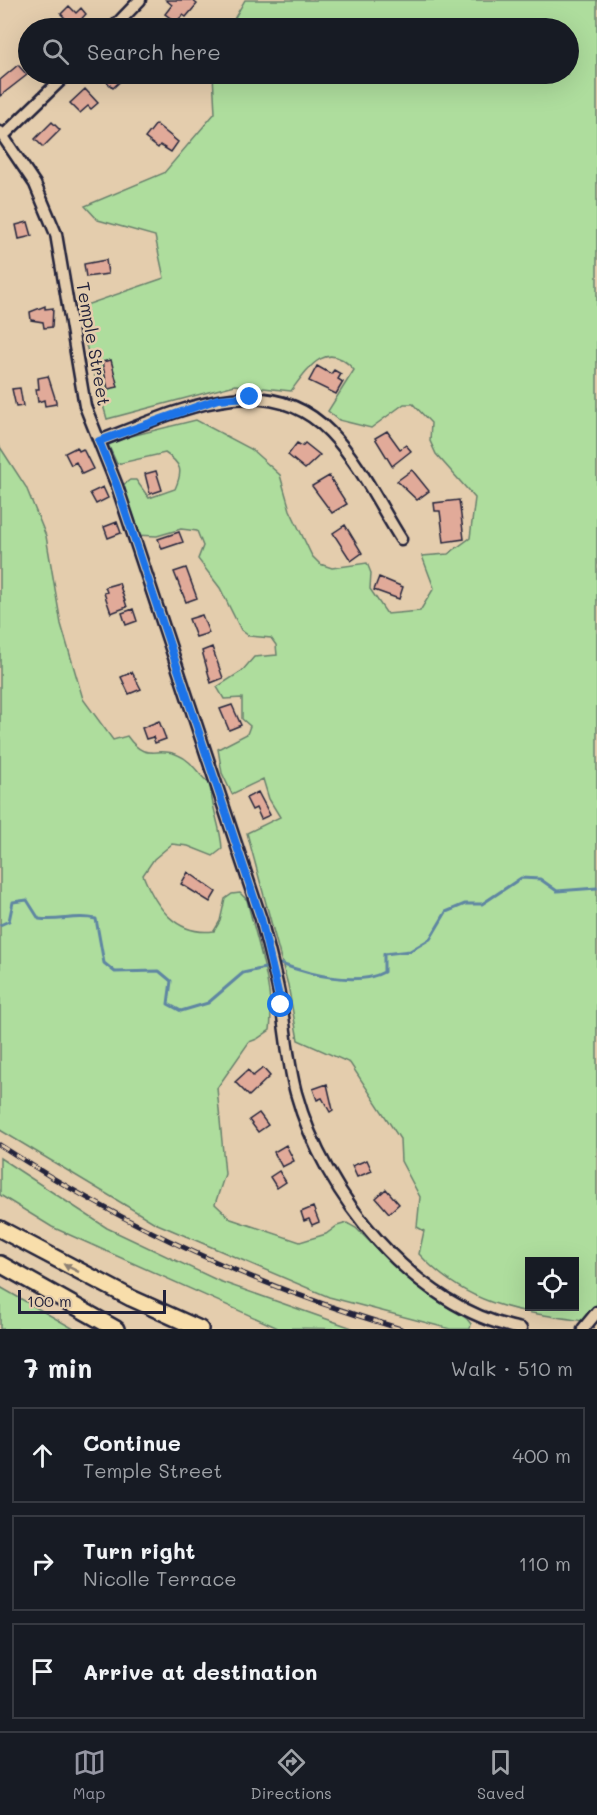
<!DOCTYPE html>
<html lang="en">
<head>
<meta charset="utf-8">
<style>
	:root { --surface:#171b24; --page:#242831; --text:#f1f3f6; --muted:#9ea1a6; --line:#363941; --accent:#9495a2 }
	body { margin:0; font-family:Mali,sans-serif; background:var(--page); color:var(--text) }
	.controls { position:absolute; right:18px; bottom:18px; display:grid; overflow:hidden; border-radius:0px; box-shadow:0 6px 24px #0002 }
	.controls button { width:54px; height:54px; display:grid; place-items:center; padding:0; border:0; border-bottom:2px solid var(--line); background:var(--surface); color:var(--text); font:30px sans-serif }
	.scale { position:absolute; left:18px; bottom:15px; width:148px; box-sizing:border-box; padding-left:6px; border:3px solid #22223b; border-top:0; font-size:16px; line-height:21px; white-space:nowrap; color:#22223b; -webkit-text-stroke:4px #e4cdad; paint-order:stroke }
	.stop { position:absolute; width:18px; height:18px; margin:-14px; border:4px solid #1a73e8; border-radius:50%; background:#fff }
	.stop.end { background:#1a73e8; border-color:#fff; box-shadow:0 2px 6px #0008 }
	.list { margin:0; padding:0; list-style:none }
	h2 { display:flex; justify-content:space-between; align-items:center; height:78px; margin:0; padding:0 24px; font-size:26px }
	h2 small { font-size:20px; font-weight:400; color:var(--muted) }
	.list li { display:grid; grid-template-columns:39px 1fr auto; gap:18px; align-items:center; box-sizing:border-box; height:96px; margin:0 12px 12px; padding:0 12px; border:2px solid var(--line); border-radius:0px }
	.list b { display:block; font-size:22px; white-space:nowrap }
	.list p { margin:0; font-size:20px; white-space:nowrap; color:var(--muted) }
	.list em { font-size:20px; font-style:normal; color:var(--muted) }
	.icon { flex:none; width:33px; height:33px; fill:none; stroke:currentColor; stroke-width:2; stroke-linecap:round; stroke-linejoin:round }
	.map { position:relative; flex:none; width:597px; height:1329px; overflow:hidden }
	.search { position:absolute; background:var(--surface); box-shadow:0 6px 24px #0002; left:18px; right:18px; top:18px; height:66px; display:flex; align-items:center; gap:15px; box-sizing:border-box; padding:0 21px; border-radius:33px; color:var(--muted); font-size:22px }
	.sheet { height:402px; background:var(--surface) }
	nav { display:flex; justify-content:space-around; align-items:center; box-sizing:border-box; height:84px; border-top:2px solid var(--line); background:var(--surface); font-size:16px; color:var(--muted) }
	nav a { display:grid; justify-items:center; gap:3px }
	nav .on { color:var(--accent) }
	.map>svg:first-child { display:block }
	.green { fill:#aedd9d; stroke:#68806c; stroke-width:1.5; fill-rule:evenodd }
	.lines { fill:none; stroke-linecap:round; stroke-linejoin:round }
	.stream { stroke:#5e86a2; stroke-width:3 }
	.building { fill:#e1aa99; stroke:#22223b; stroke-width:1.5 }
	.minor-casing { stroke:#22223b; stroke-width:15 }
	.highway-casing { stroke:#22223b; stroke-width:20 }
	.minor { stroke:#e4cdad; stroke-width:10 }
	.highway { stroke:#f8deab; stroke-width:15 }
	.rail-casing { stroke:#22223b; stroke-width:5 }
	.rail { stroke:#e4cdad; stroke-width:3; stroke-dasharray:9; stroke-linecap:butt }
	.oneway { fill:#8d8073 }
	.route { stroke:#1a73e8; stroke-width:8 }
	.labels { text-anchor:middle; stroke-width:5; stroke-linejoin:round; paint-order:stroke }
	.street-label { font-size:18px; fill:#22223b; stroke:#e4cdad }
</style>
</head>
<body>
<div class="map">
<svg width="597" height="1329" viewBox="0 0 597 1329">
	<rect width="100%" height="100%" fill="#e4cdad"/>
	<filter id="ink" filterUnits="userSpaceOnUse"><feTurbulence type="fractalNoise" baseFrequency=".0167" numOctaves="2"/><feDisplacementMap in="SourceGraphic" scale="12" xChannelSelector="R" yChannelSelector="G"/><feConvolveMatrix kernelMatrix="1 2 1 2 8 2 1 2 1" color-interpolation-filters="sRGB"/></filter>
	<g filter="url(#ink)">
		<path class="green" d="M 245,0 L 597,0 L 597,1323 C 526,1312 471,1310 419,1254 L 424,1231 L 417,1227 L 420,1197 L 401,1161 L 400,1139 L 350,1063 L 298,1040 L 288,985 L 247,833 L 280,817 L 269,799 L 263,779 L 232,794 L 222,773 L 218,749 L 247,734 L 250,726 L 242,719 L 242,698 L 224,699 L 217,687 L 242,671 L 254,657 L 277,655 L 276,645 L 271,638 L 249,636 L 241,630 L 220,588 L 198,559 L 203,546 L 197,531 L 181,529 L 157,536 L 134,535 L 123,485 L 130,480 L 136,480 L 149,498 L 175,489 C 183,471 182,464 165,453 L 117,464 L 107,442 L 196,420 L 251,449 L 280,475 L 290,510 L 312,556 L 320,564 L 332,568 L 367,563 L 371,573 L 370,589 L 387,614 L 420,611 L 434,588 L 422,556 L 448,554 L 470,538 L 475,498 L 436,454 L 430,441 L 431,423 L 413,404 L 404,404 L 371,428 L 339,420 L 328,411 L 354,370 C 327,338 308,368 291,391 L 235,385 L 107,419 L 80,324 L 83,306 L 164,278 L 155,236 L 98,220 L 85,206 L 164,173 L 215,113 L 213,74 L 568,74 L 568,28 L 229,28 ZM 530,1262 L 574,1262 L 574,1306 L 530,1306 Z
			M 0,447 L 26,487 L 46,536 L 61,624 L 83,699 L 113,740 L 127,736 C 147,764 156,745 178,755 C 193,761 197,774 210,784 C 211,807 221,826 222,849 L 213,856 L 188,846 L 172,844 L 154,859 L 143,875 C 156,907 176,936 214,931 L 220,921 L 225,899 L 232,894 L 240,893 L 247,900 C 256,938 275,991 270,1030 L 257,1039 L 249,1042 L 217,1088 L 225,1174 L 215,1204 L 231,1219 L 300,1242 L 326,1234 L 337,1226 L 347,1223 L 356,1228 L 392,1264 L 467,1319 L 471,1324 L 470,1329 L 450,1329 L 329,1297 L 155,1223 L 0,1130 Z
			M 0,1158 L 107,1228 L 219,1281 L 355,1329 L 278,1328 L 52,1227 L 0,1195 Z
			M 0,1287 L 74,1329 L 0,1329 Z"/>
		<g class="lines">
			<path class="stream" d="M 0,925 L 9,921 L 13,902 L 27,900 L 39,919 C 61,922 74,914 96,919 L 104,963 L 115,972 L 159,971 L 171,981 L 168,1004 L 181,1011 L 208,1003 L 243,973 L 265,968
				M 281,964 C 308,974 357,987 384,972 L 384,954 L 410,951 L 430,939 L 446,912 L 465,904 L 482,904 L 521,878 L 540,879 L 557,891 L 597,888"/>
		</g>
		<path class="building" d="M 166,0 L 192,0 L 197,4 L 186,17 L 183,15 L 176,22 L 165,14 L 172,5 Z
			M 69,6 L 76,13 L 81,8 L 86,14 L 74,27 L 61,14 Z
			M 18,65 L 27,75 L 0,96 L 0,80 Z
			M 99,74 L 128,74 L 113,88 Z
			M 85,89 L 98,103 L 91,109 L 88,106 L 80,113 L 70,103 Z
			M 52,122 L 60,130 L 43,147 L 35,139 Z
			M 156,124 L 178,142 L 171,152 L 160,145 L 158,148 L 145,138 Z
			M 28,222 L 32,236 L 19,239 L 16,225 Z
			M 106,260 L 108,274 L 86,277 L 84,264 Z
			M 45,306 L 45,309 L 53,308 L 52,327 L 44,328 L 43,322 L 31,320 L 30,312 Z
			M 111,360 L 118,387 L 108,389 L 102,362 Z
			M 317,366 L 331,374 L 334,370 L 341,374 L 338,379 L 343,382 L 336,394 L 309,381 Z
			M 48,376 L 56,401 L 56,404 L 45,406 L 44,400 L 38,402 L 36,389 L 39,389 L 38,378 Z
			M 20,388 L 23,406 L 16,407 L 12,389 Z
			M 387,431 L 400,449 L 406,445 L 411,451 L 392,466 L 375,438 Z
			M 297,443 L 302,446 L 305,443 L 320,455 L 305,469 L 288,455 Z
			M 77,447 L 79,451 L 83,449 L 93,469 L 82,474 L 76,462 L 71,465 L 65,453 Z
			M 412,470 L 429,491 L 417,500 L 397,481 Z
			M 156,471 L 162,490 L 150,494 L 145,474 Z
			M 329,476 L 347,504 L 332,513 L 312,486 Z
			M 103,487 L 108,498 L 96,504 L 90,493 Z
			M 459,500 L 464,539 L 444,542 L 440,511 L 435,511 L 434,503 Z
			M 117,522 L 121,533 L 108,538 L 104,527 Z
			M 345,525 L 362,553 L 351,561 L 333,533 Z
			M 179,532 L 183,542 L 162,549 L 158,539 Z
			M 186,568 L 197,598 L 186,602 L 174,572 Z
			M 379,577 L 403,587 L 399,599 L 374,590 Z
			M 119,583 L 127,607 L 111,613 L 104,593 L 107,592 L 105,587 Z
			M 133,609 L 137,621 L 126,625 L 122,613 Z
			M 202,615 L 209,633 L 196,637 L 189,619 Z
			M 212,647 L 223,678 L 211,683 L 202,651 Z
			M 132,672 L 141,689 L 129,694 L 121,677 Z
			M 232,705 L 241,725 L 229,730 L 220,709 Z
			M 159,721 L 166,739 L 155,743 L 153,737 L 146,739 L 142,728 Z
			M 258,792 L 270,815 L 261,819 L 256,808 L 252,810 L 246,798 Z
			M 188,872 L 216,892 L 210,902 L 181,884 Z
			M 263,1068 L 270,1076 L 249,1096 L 235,1082 L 248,1070 L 253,1076 Z
			M 327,1084 L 333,1110 L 330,1112 L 322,1098 L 317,1100 L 313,1089 Z
			M 259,1113 L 268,1125 L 258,1132 L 249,1120 Z
			M 286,1145 L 294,1161 L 282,1167 L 274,1152 Z
			M 367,1160 L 372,1171 L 357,1177 L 352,1166 Z
			M 279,1171 L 286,1182 L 277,1188 L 270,1177 Z
			M 386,1189 L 399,1204 L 389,1213 L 376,1198 Z
			M 313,1207 L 319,1222 L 312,1225 L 309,1219 L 304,1221 L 301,1212 Z"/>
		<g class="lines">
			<g class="minor-casing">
				<path id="minor" d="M 113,28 L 140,0
					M 0,132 L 35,184 L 56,234 L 85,406 L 117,486 L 261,919 C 268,947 276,975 281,1004 C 286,1033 288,1064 296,1093 C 324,1195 414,1308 521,1329
					M 3,136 L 67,74
					M 99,441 C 170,415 265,364 330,432 C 359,462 379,504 401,539
					M 583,1329 L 597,1312"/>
			</g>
			<g class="highway-casing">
				<path id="highway" d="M 0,1229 L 131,1298 L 200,1329
					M 0,1264 L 116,1329"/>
			</g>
			<use href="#minor" class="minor"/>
			<use href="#highway" class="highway"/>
			<g class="rail-casing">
				<path id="rail" d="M 0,1145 C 127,1228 256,1286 401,1329"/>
			</g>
			<use href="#rail" class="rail"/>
		</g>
		<defs><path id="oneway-solid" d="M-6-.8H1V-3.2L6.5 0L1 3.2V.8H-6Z" transform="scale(1.5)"/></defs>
		<use class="oneway" href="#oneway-solid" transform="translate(71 1268) rotate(-153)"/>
	</g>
	<g class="lines" filter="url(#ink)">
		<path class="route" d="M 250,397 L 218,399 L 99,441 L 117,486 L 261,919 L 281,1005"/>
	</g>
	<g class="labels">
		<g class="street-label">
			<text transform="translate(93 344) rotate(80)" y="6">Temple Street</text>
		</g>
	</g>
</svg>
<div class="controls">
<button><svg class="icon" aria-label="locate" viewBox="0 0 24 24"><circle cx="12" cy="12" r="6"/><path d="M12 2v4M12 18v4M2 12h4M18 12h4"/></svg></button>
</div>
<div class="scale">100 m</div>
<div class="stop" style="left:281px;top:1005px"></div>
<div class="stop end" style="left:250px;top:397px"></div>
<div class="search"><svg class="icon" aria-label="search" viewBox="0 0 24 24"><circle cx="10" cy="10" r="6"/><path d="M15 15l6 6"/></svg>Search here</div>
</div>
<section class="sheet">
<h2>7 min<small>Walk · 510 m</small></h2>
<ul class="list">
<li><svg class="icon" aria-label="ahead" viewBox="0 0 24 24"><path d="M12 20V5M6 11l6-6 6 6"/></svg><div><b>Continue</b><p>Temple Street</p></div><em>400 m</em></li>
<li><svg class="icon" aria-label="right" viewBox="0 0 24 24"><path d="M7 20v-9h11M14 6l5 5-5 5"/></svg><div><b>Turn right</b><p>Nicolle Terrace</p></div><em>110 m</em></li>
<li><svg class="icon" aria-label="arrive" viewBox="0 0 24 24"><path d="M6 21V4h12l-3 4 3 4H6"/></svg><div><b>Arrive at destination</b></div></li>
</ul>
</section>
<nav>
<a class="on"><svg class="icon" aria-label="map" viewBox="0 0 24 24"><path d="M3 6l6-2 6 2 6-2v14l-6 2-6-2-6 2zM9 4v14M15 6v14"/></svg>Map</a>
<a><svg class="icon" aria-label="directions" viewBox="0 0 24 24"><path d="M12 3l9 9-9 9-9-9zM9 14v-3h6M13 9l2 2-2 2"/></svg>Directions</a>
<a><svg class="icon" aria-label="saved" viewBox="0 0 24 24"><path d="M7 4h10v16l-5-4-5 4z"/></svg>Saved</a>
</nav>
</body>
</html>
